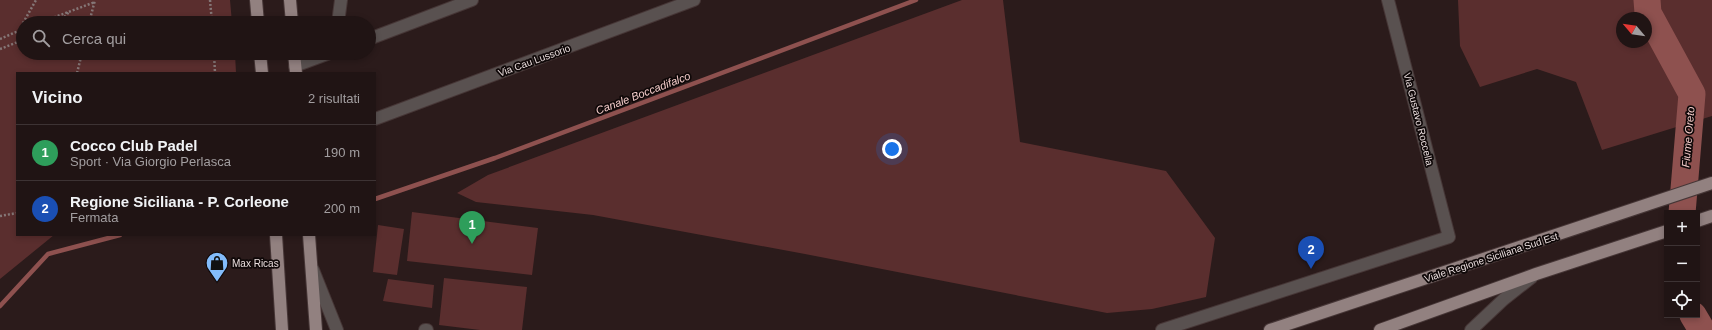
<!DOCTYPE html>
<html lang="it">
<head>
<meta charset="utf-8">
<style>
	:root { --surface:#201414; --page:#281d1d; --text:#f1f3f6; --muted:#a29ea0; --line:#3d3334; --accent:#83bcfb }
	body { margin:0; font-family:Helvetica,sans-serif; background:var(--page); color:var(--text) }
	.controls { position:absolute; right:12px; bottom:12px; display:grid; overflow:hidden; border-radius:0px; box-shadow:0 2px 6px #0003 }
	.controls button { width:36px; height:36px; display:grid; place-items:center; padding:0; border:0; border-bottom:1px solid var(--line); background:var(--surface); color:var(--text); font:20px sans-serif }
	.compass { position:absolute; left:1616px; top:12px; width:36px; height:36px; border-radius:50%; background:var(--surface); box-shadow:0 2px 6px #0003; rotate:299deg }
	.you { position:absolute; left:892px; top:149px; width:14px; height:14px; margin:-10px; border:3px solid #fff; border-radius:50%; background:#1a73e8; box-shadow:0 0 0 6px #1a73e833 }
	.badge { display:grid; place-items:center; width:26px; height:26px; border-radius:50%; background:var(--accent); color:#fff; font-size:13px; font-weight:700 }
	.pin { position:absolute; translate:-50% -33px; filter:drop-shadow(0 1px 2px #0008) }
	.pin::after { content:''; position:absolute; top:21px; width:14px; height:12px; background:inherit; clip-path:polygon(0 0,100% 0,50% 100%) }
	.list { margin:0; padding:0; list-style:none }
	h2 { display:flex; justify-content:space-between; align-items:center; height:52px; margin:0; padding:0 16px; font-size:17px }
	h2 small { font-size:13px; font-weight:400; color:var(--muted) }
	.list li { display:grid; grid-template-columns:26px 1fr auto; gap:12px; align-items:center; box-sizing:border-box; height:56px; padding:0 16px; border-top:1px solid var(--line) }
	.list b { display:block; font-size:15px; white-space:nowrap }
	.list p { margin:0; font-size:13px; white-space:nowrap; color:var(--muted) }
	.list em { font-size:13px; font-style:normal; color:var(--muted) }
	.icon { flex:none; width:22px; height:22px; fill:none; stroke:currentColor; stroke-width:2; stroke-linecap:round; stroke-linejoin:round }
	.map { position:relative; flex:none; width:1712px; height:330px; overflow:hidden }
	.search { position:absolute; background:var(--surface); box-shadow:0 2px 6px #0003; left:16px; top:16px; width:360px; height:44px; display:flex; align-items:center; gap:10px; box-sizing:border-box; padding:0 14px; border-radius:22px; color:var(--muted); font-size:15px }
	.panel { position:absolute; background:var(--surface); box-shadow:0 2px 6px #0003; left:16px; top:72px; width:360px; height:164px; border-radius:0px }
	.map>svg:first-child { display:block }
	.green { fill:#5a2e2e; fill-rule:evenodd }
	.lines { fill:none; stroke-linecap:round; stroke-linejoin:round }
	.stream { stroke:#8e514f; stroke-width:4.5 }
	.river { stroke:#8e514f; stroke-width:27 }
	.minor-casing { stroke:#463636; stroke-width:14 }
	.major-casing { stroke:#463636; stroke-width:14 }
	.path { stroke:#857777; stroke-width:2.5; stroke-dasharray:2 2; stroke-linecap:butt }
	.minor { stroke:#595150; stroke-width:12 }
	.major { stroke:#928180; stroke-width:12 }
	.labels { text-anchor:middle; stroke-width:3.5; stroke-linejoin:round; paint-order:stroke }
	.street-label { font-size:10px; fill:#eadede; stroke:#0f0808 }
	.poi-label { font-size:10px; fill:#eadede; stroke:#0f0808; text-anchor:start }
	.water-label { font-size:11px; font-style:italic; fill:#f4ccca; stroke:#0f0808 }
</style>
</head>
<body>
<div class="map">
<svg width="1712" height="330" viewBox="0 0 1712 330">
	<rect width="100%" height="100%" fill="#2b1b1b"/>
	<path class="green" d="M 0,0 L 230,0 L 232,23 L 23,23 L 23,53 L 235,53 L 236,73 L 17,73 L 17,235 L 54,235 L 0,279 Z
		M 962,0 L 1003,0 L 1020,142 L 1166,171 L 1215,238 L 1206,297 L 1152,309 L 1107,313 L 805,254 L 593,215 L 476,202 L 457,193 L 488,175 Z
		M 1458,0 L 1712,0 L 1712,116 L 1602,150 L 1576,82 L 1537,69 L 1480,87 L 1460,46 ZM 1622,18 L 1646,18 L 1646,42 L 1622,42 Z
		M 412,212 L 538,228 L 532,275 L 407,261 Z
		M 378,225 L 404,229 L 397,275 L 373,272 Z
		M 444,278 L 527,287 L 522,330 L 480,330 L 439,325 Z
		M 388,279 L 434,285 L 432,308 L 383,301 Z"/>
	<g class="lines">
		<path class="stream" d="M 375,199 L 495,158 L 916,0
			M 0,306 L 48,254 L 120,235"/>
		<path class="river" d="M 1647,0 L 1648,13 L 1692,94 L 1682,213
			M 1693,315 L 1702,330"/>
		<g class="minor-casing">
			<path id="minor" d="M 338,23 L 341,0
				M 369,39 L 472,0
				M 295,66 L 330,53
				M 375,119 L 694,0
				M 313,270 L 337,330
				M 425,330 L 427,330
				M 1162,330 L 1449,237 L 1388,0
				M 1471,330 L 1504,299 L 1532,277"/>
		</g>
		<g class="major-casing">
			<path id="major" d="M 256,0 L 258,23
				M 290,0 L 292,23
				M 260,53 L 262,73
				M 294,53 L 296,73
				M 1697,221 L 1712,216
				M 276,235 L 282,330
				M 309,235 L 316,330
				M 1270,330 L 1712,183
				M 1380,330 L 1536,274 L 1667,231"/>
		</g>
		<path class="path" d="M 210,0 L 212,23
			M 23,23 L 36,0
			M 39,23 L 95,2
			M 59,23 L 69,12
			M 89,23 L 95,0
			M 0,39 L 23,29
			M 0,49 L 23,40
			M 214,53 L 215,73
			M 77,73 L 82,53
			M 0,216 L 17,213"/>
		<use href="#minor" class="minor"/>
		<use href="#major" class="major"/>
	</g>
	<defs>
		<g id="shop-pin" transform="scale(1.15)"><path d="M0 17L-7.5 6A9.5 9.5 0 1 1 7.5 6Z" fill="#83bcfb" stroke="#0f0808"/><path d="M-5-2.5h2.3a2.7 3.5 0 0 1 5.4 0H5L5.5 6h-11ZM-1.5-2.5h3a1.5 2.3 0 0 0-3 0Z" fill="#111"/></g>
	</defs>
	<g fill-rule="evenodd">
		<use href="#shop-pin" x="217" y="263"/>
	</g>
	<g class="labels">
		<g class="street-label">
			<text transform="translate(534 60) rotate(-20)" y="4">Via Cau Lussorio</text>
			<text transform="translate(1419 119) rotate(76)" y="4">Via Gustavo Roccella</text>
			<text transform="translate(1491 257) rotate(-18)" y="4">Viale Regione Siciliana Sud Est</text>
		</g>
		<g class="poi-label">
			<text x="232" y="267">Max Ricas</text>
		</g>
		<g class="water-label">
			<text transform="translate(643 93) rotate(-21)" y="4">Canale Boccadifalco</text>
			<text transform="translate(1688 137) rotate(-85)" y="4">Fiume Oreto</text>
		</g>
	</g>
</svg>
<div class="controls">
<button>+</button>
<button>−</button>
<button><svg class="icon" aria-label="locate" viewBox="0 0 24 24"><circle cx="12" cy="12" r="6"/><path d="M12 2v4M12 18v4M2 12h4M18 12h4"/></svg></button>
</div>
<svg class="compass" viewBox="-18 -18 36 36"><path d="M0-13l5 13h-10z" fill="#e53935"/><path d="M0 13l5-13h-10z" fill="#a29ea0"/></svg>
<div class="you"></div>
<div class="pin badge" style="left:472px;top:244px;background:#2e9e5b">1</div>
<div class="pin badge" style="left:1311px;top:269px;background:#1a4fb4">2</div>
<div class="search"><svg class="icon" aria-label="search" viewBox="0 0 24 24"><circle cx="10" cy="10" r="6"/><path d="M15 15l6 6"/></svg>Cerca qui</div>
<section class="panel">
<h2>Vicino<small>2 risultati</small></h2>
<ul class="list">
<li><span class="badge" style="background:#2e9e5b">1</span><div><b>Cocco Club Padel</b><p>Sport · Via Giorgio Perlasca</p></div><em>190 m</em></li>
<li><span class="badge" style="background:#1a4fb4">2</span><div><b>Regione Siciliana - P. Corleone</b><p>Fermata</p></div><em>200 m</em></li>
</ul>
</section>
</div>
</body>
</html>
